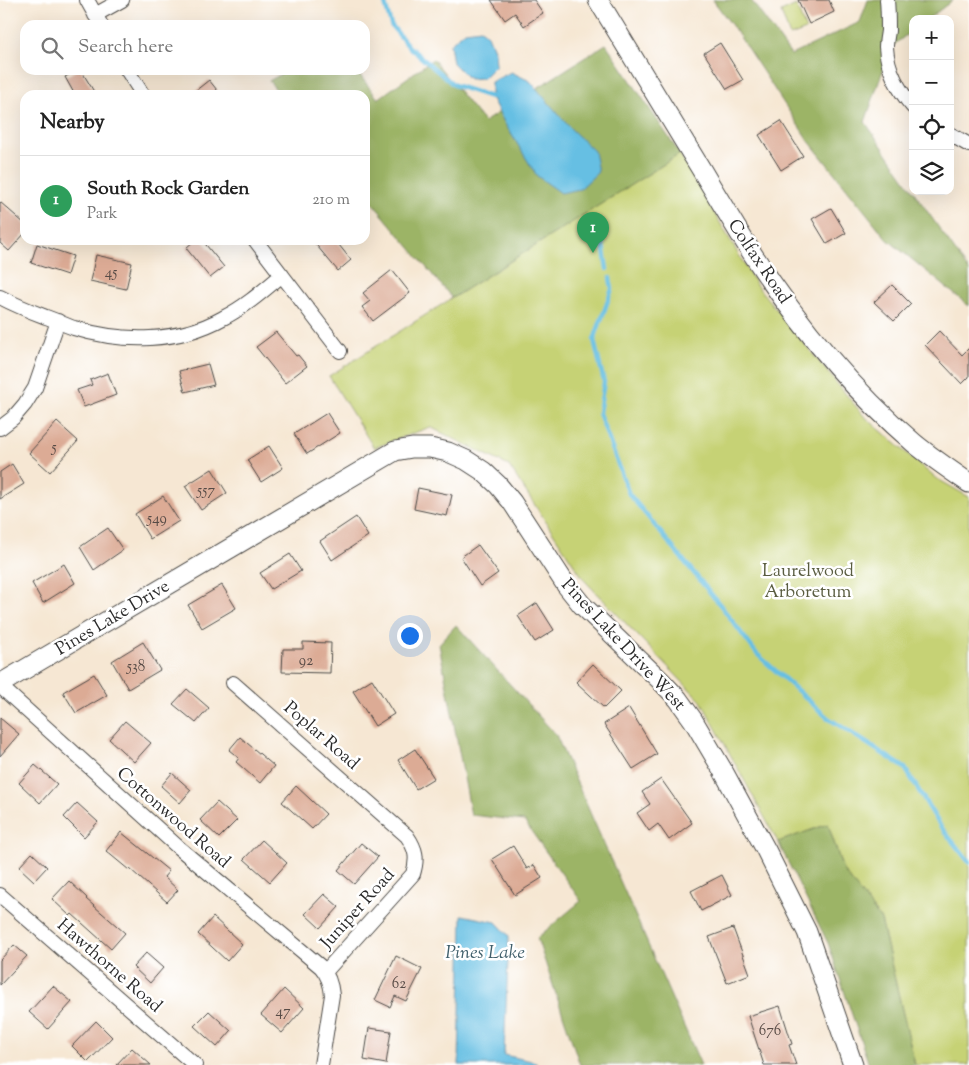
<!DOCTYPE html>
<html lang="en">
<head>
<meta charset="utf-8">
<style>
	:root { --surface:#fff; --page:#f6f6f6; --text:#222; --muted:#767676; --line:#e0e0e0; --accent:#d1495b }
	body { margin:0; font-family:"Sorts Mill Goudy",serif; background:var(--page); color:var(--text) }
	.controls { position:absolute; right:15px; top:15px; display:grid; overflow:hidden; border-radius:10px; box-shadow:0 5px 20px #0002 }
	.controls button { width:45px; height:45px; display:grid; place-items:center; padding:0; border:0; border-bottom:1px solid var(--line); background:var(--surface); color:var(--text); font:25px sans-serif }
	.you { position:absolute; left:409px; top:635px; width:18px; height:18px; margin:-12px; border:4px solid #fff; border-radius:50%; background:#1a73e8; box-shadow:0 0 0 8px #1a73e833 }
	.badge { display:grid; place-items:center; width:32px; height:32px; border-radius:50%; background:var(--accent); color:#fff; font-size:16px; font-weight:700 }
	.pin { position:absolute; translate:-50% -41px; filter:drop-shadow(0 1px 2px #0008) }
	.pin::after { content:''; position:absolute; top:26px; width:18px; height:15px; background:inherit; clip-path:polygon(0 0,100% 0,50% 100%) }
	.list { margin:0; padding:0; list-style:none }
	h2 { display:flex; justify-content:space-between; align-items:center; height:65px; margin:0; padding:0 20px; font-size:21px }
	h2 small { font-size:16px; font-weight:400; color:var(--muted) }
	.list li { display:grid; grid-template-columns:32px 1fr auto; gap:15px; align-items:center; box-sizing:border-box; height:90px; padding:0 20px; border-top:1px solid var(--line) }
	.list b { display:block; font-size:19px; white-space:nowrap }
	.list p { margin:0; font-size:16px; white-space:nowrap; color:var(--muted) }
	.list em { font-size:16px; font-style:normal; color:var(--muted) }
	.icon { flex:none; width:28px; height:28px; fill:none; stroke:currentColor; stroke-width:2; stroke-linecap:round; stroke-linejoin:round }
	.map { position:relative; flex:none; width:969px; height:1065px; overflow:hidden }
	.search { position:absolute; background:var(--surface); box-shadow:0 5px 20px #0002; left:20px; top:20px; width:350px; height:55px; display:flex; align-items:center; gap:12px; box-sizing:border-box; padding:0 18px; border-radius:15px; color:var(--muted); font-size:19px }
	.panel { position:absolute; background:var(--surface); box-shadow:0 5px 20px #0002; left:20px; top:90px; width:350px; height:155px; border-radius:15px }
	.map>svg:first-child { display:block }
	.green { fill:#c6d274; stroke:#787e50 }
	.forest { fill:#9cb466; stroke:#647048 }
	.water { fill:#66bfe3; stroke:#487587 }
	.lines { fill:none; stroke-linecap:round; stroke-linejoin:round }
	.stream { stroke:#66bfe3; stroke-width:4.5 }
	.building { fill:#dcab95 }
	.street-casing { stroke:#494744; stroke-width:16 }
	.secondary-casing { stroke:#494744; stroke-width:21 }
	.street { stroke:#fff; stroke-width:14 }
	.secondary { stroke:#fff; stroke-width:19 }
	.labels { text-anchor:middle; stroke-width:5; stroke-linejoin:round; paint-order:stroke }
	.number-label { font-size:15px; fill:#574b46 }
	.street-label { font-size:18px; fill:#2b2b2b; stroke:#fff }
	.park-label { font-size:18px; fill:#5a5d41; stroke:#fff }
	.water-label { font-size:19px; font-style:italic; fill:#405f6b; stroke:#fff }
</style>
</head>
<body>
<div class="map">
<svg width="969" height="1065" viewBox="0 0 969 1065">
	<rect width="100%" height="100%" fill="#fff"/>
	<filter id="ink" filterUnits="userSpaceOnUse"><feTurbulence type="fractalNoise" baseFrequency=".02" numOctaves="2"/><feDisplacementMap in="SourceGraphic" scale="10" xChannelSelector="R" yChannelSelector="G"/><feConvolveMatrix kernelMatrix="1 2 1 2 8 2 1 2 1" color-interpolation-filters="sRGB"/></filter>
	<filter id="wash" filterUnits="userSpaceOnUse"><feTurbulence type="fractalNoise" baseFrequency=".0096" numOctaves="4" result="noise"/><feDisplacementMap in="SourceGraphic" scale="20" xChannelSelector="R" yChannelSelector="G"/><feGaussianBlur stdDeviation="1.12" result="paint"/><feColorMatrix in="noise" values="0 0 0 0 0 0 0 0 0 0 0 0 0 0 0 0 0 1.4 0 .05"/><feComposite in="paint" operator="in"/></filter>
	<g filter="url(#wash)">
		<rect width="100%" height="100%" fill="#f6e7d3"/>
		<path class="green" d="M 796,5 L 806,30 L 790,36 L 781,12 Z
			M 680,154 L 757,286 L 863,415 L 934,477 L 969,497 L 969,1065 L 915,1065 L 881,920 L 843,870 L 828,824 L 778,842 L 701,701 L 585,581 L 509,466 L 430,427 L 374,448 L 329,376 Z"/>
		<path class="forest" d="M 713,0 L 751,0 L 791,55 L 860,22 L 868,0 L 953,0 L 928,19 L 913,19 L 913,30 L 891,47 L 865,122 L 969,271 L 969,306 L 887,239 L 808,140 L 736,31 Z
			M 606,44 L 680,154 L 452,298 L 365,194 L 365,95 L 281,95 L 269,81 L 288,70 L 356,70 L 378,99 L 433,59 L 484,122 Z
			M 456,625 L 556,735 L 701,1065 L 580,1065 L 537,938 L 581,901 L 524,821 L 471,815 L 439,644 Z
			M 828,824 L 843,870 L 881,920 L 915,1065 L 869,1065 L 828,943 L 778,842 Z"/>
		<path class="water" d="M 481,29 L 488,35 L 495,52 L 496,65 L 483,78 L 469,79 L 453,63 L 450,44 L 465,31 Z
			M 511,72 L 530,81 L 571,129 L 594,151 L 598,172 L 580,189 L 561,193 L 537,176 L 505,124 L 491,97 L 491,82 Z
			M 462,915 L 496,922 L 509,936 L 504,1055 L 536,1062 L 536,1065 L 459,1065 Z"/>
		<g class="lines">
			<path class="stream" d="M 384,0 L 391,25 L 409,47 L 454,85 L 491,97
				M 601,232 L 607,269
				M 610,278 L 612,289 L 594,340 L 604,382 L 599,413 L 629,494 L 721,606 L 757,654 L 828,718 L 905,768 L 941,827 L 969,862"/>
		</g>
		<g id="blocks">
			<path class="building" d="M 491,0 L 534,0 L 543,13 L 524,26 L 515,13 L 505,20 Z
				M 798,0 L 829,0 L 834,12 L 809,24 Z
				M 720,43 L 743,80 L 727,89 L 704,53 Z
				M 77,70 L 81,70 L 96,95 L 75,95 L 65,77 Z
				M 209,80 L 221,95 L 190,95 Z
				M 781,121 L 803,156 L 781,170 L 759,135 Z
				M 0,202 L 25,224 L 25,233 L 9,251 L 0,243 Z
				M 831,208 L 846,233 L 827,244 L 812,219 Z
				M 195,240 L 202,240 L 224,267 L 210,278 L 186,248 Z
				M 312,240 L 335,240 L 351,260 L 338,271 Z
				M 37,244 L 73,256 L 67,275 L 31,263 Z
				M 96,255 L 132,263 L 126,289 L 90,281 Z
				M 392,270 L 410,293 L 373,321 L 362,307 L 370,301 L 363,293 Z
				M 892,285 L 911,304 L 894,321 L 874,302 Z
				M 939,331 L 962,355 L 969,348 L 969,377 L 962,384 L 925,345 Z
				M 276,332 L 296,356 L 298,355 L 307,366 L 285,383 L 256,347 Z
				M 208,364 L 214,385 L 185,392 L 179,371 Z
				M 108,373 L 116,395 L 84,407 L 77,390 L 92,385 L 90,380 Z
				M 327,413 L 340,433 L 307,454 L 294,434 Z
				M 57,422 L 78,441 L 50,472 L 29,453 Z
				M 269,446 L 283,468 L 261,482 L 247,460 Z
				M 12,464 L 24,484 L 0,499 L 0,472 Z
				M 212,469 L 227,493 L 201,510 L 185,486 Z
				M 418,488 L 452,495 L 447,516 L 414,509 Z
				M 163,496 L 179,521 L 150,539 L 135,514 Z
				M 356,517 L 368,536 L 332,560 L 320,541 Z
				M 108,528 L 123,550 L 94,570 L 80,547 Z
				M 478,545 L 498,573 L 480,586 L 461,557 Z
				M 290,554 L 301,571 L 271,589 L 260,573 Z
				M 64,564 L 75,583 L 43,603 L 32,583 Z
				M 222,585 L 236,608 L 202,628 L 188,605 Z
				M 537,603 L 554,630 L 535,642 L 518,616 Z
				M 143,642 L 160,670 L 128,689 L 112,661 Z
				M 303,642 L 331,643 L 330,673 L 282,672 L 283,649 L 303,649 Z
				M 593,664 L 621,691 L 604,708 L 576,682 Z
				M 94,674 L 107,695 L 76,713 L 63,692 Z
				M 372,679 L 394,714 L 375,726 L 353,691 Z
				M 187,689 L 209,708 L 196,723 L 173,704 Z
				M 629,708 L 657,754 L 633,769 L 604,724 Z
				M 0,718 L 19,734 L 0,756 Z
				M 125,721 L 151,743 L 134,762 L 109,739 Z
				M 240,737 L 274,766 L 260,783 L 236,762 L 239,758 L 229,750 Z
				M 415,749 L 434,778 L 416,789 L 398,760 Z
				M 35,765 L 57,784 L 40,803 L 19,783 Z
				M 172,773 L 191,790 L 180,803 L 161,786 Z
				M 661,779 L 692,823 L 669,840 L 658,824 L 649,831 L 637,813 L 650,804 L 642,792 Z
				M 296,786 L 326,814 L 312,829 L 282,802 Z
				M 217,802 L 237,820 L 219,838 L 200,820 Z
				M 77,803 L 98,822 L 84,837 L 64,817 Z
				M 121,832 L 169,871 L 164,877 L 178,890 L 167,902 L 130,869 L 129,870 L 106,851 Z
				M 262,840 L 287,863 L 270,882 L 244,859 Z
				M 361,843 L 378,857 L 354,884 L 338,870 Z
				M 513,846 L 527,869 L 534,865 L 542,878 L 515,895 L 492,859 Z
				M 32,853 L 47,867 L 34,881 L 19,867 Z
				M 722,875 L 732,895 L 701,911 L 691,891 Z
				M 69,881 L 87,898 L 86,899 L 125,933 L 111,949 L 72,914 L 70,916 L 52,899 Z
				M 324,894 L 339,907 L 320,928 L 305,914 Z
				M 213,917 L 242,944 L 227,961 L 198,934 Z
				M 733,928 L 750,974 L 727,983 L 709,937 Z
				M 14,945 L 27,956 L 0,985 L 0,960 Z
				M 146,953 L 163,968 L 150,983 L 133,967 Z
				M 396,956 L 422,969 L 406,1001 L 395,996 L 390,1007 L 375,1000 Z
				M 53,986 L 72,1002 L 48,1029 L 29,1012 Z
				M 284,989 L 304,1008 L 282,1033 L 261,1015 Z
				M 780,1006 L 792,1044 L 789,1045 L 796,1065 L 764,1065 L 748,1016 Z
				M 209,1011 L 231,1031 L 217,1047 L 194,1026 Z
				M 96,1021 L 112,1037 L 88,1062 L 72,1046 Z
				M 369,1028 L 391,1031 L 386,1064 L 364,1060 Z
				M 132,1048 L 151,1065 L 116,1065 Z"/>
		</g>
	</g>
	<g filter="url(#ink)">
		<use href="#blocks" fill-opacity="0" stroke="#494744" stroke-width="1"/>
		<g class="lines">
			<g class="street-casing">
				<path id="street" d="M 87,0 L 101,25
					M 887,0 C 888,10 888,21 888,31 C 887,37 886,42 886,47 C 887,69 899,91 913,107
					M 95,15 L 122,0
					M 127,70 L 143,95
					M 950,134 L 969,145
					M 255,240 L 340,351
					M 0,297 C 15,305 30,311 46,317 C 55,320 65,325 74,328 C 123,343 178,343 223,318 C 245,307 263,291 282,275
					M 0,428 L 13,418 L 25,404 L 35,388 L 58,321
					M 233,683 L 407,836 C 416,849 418,858 413,874 L 325,972
					M 0,686 L 179,848 L 321,967 C 328,975 331,984 332,995 L 321,1065
					M 0,895 L 195,1065"/>
			</g>
			<g class="secondary-casing">
				<path id="secondary" d="M 598,0 C 632,56 666,112 701,169 C 717,196 733,223 750,250 C 795,320 850,388 914,443 C 931,457 950,470 969,483
					M 0,684 L 395,451 L 412,448 L 430,448 L 448,452 L 466,460 L 483,471 L 498,485 L 512,502 L 566,585 L 582,605 L 660,680 L 678,699 L 693,720 L 722,769 L 766,850 L 807,932 L 853,1065"/>
			</g>
			<use href="#street" class="street"/>
			<use href="#secondary" class="secondary"/>
		</g>
	</g>
	<g class="labels">
		<g class="number-label">
			<text x="111" y="277">45</text>
			<text x="54" y="452">5</text>
			<text x="206" y="495">557</text>
			<text x="157" y="523">549</text>
			<text x="306" y="665">92</text>
			<text x="136" y="671">538</text>
			<text x="399" y="988">62</text>
			<text x="283" y="1016">47</text>
			<text x="770" y="1035">676</text>
		</g>
		<g class="street-label">
			<text transform="translate(760 261) rotate(56)" y="6">Colfax Road</text>
			<text transform="translate(112 617) rotate(-31)" y="6">Pines Lake Drive</text>
			<text transform="translate(624 644) rotate(47)" y="6">Pines Lake Drive West</text>
			<text transform="translate(322 735) rotate(41)" y="6">Poplar Road</text>
			<text transform="translate(174 817) rotate(41)" y="6">Cottonwood Road</text>
			<text transform="translate(357 908) rotate(-48)" y="6">Juniper Road</text>
			<text transform="translate(110 965) rotate(41)" y="6">Hawthorne Road</text>
		</g>
		<g class="park-label">
			<text x="808" y="576">Laurelwood<tspan x="808" dy="21">Arboretum</tspan></text>
		</g>
		<g class="water-label">
			<text x="485" y="958">Pines Lake</text>
		</g>
	</g>
</svg>
<div class="controls">
<button>+</button>
<button>−</button>
<button><svg class="icon" aria-label="locate" viewBox="0 0 24 24"><circle cx="12" cy="12" r="6"/><path d="M12 2v4M12 18v4M2 12h4M18 12h4"/></svg></button>
<button><svg class="icon" aria-label="layers" viewBox="0 0 24 24"><path d="M12 4l9 5-9 5-9-5zM3 14l9 5 9-5"/></svg></button>
</div>
<div class="you"></div>
<div class="pin badge" style="left:593px;top:253px;background:#2e9e5b">1</div>
<div class="search"><svg class="icon" aria-label="search" viewBox="0 0 24 24"><circle cx="10" cy="10" r="6"/><path d="M15 15l6 6"/></svg>Search here</div>
<section class="panel">
<h2>Nearby<small></small></h2>
<ul class="list">
<li><span class="badge" style="background:#2e9e5b">1</span><div><b>South Rock Garden</b><p>Park</p></div><em>210 m</em></li>
</ul>
</section>
</div>
</body>
</html>
